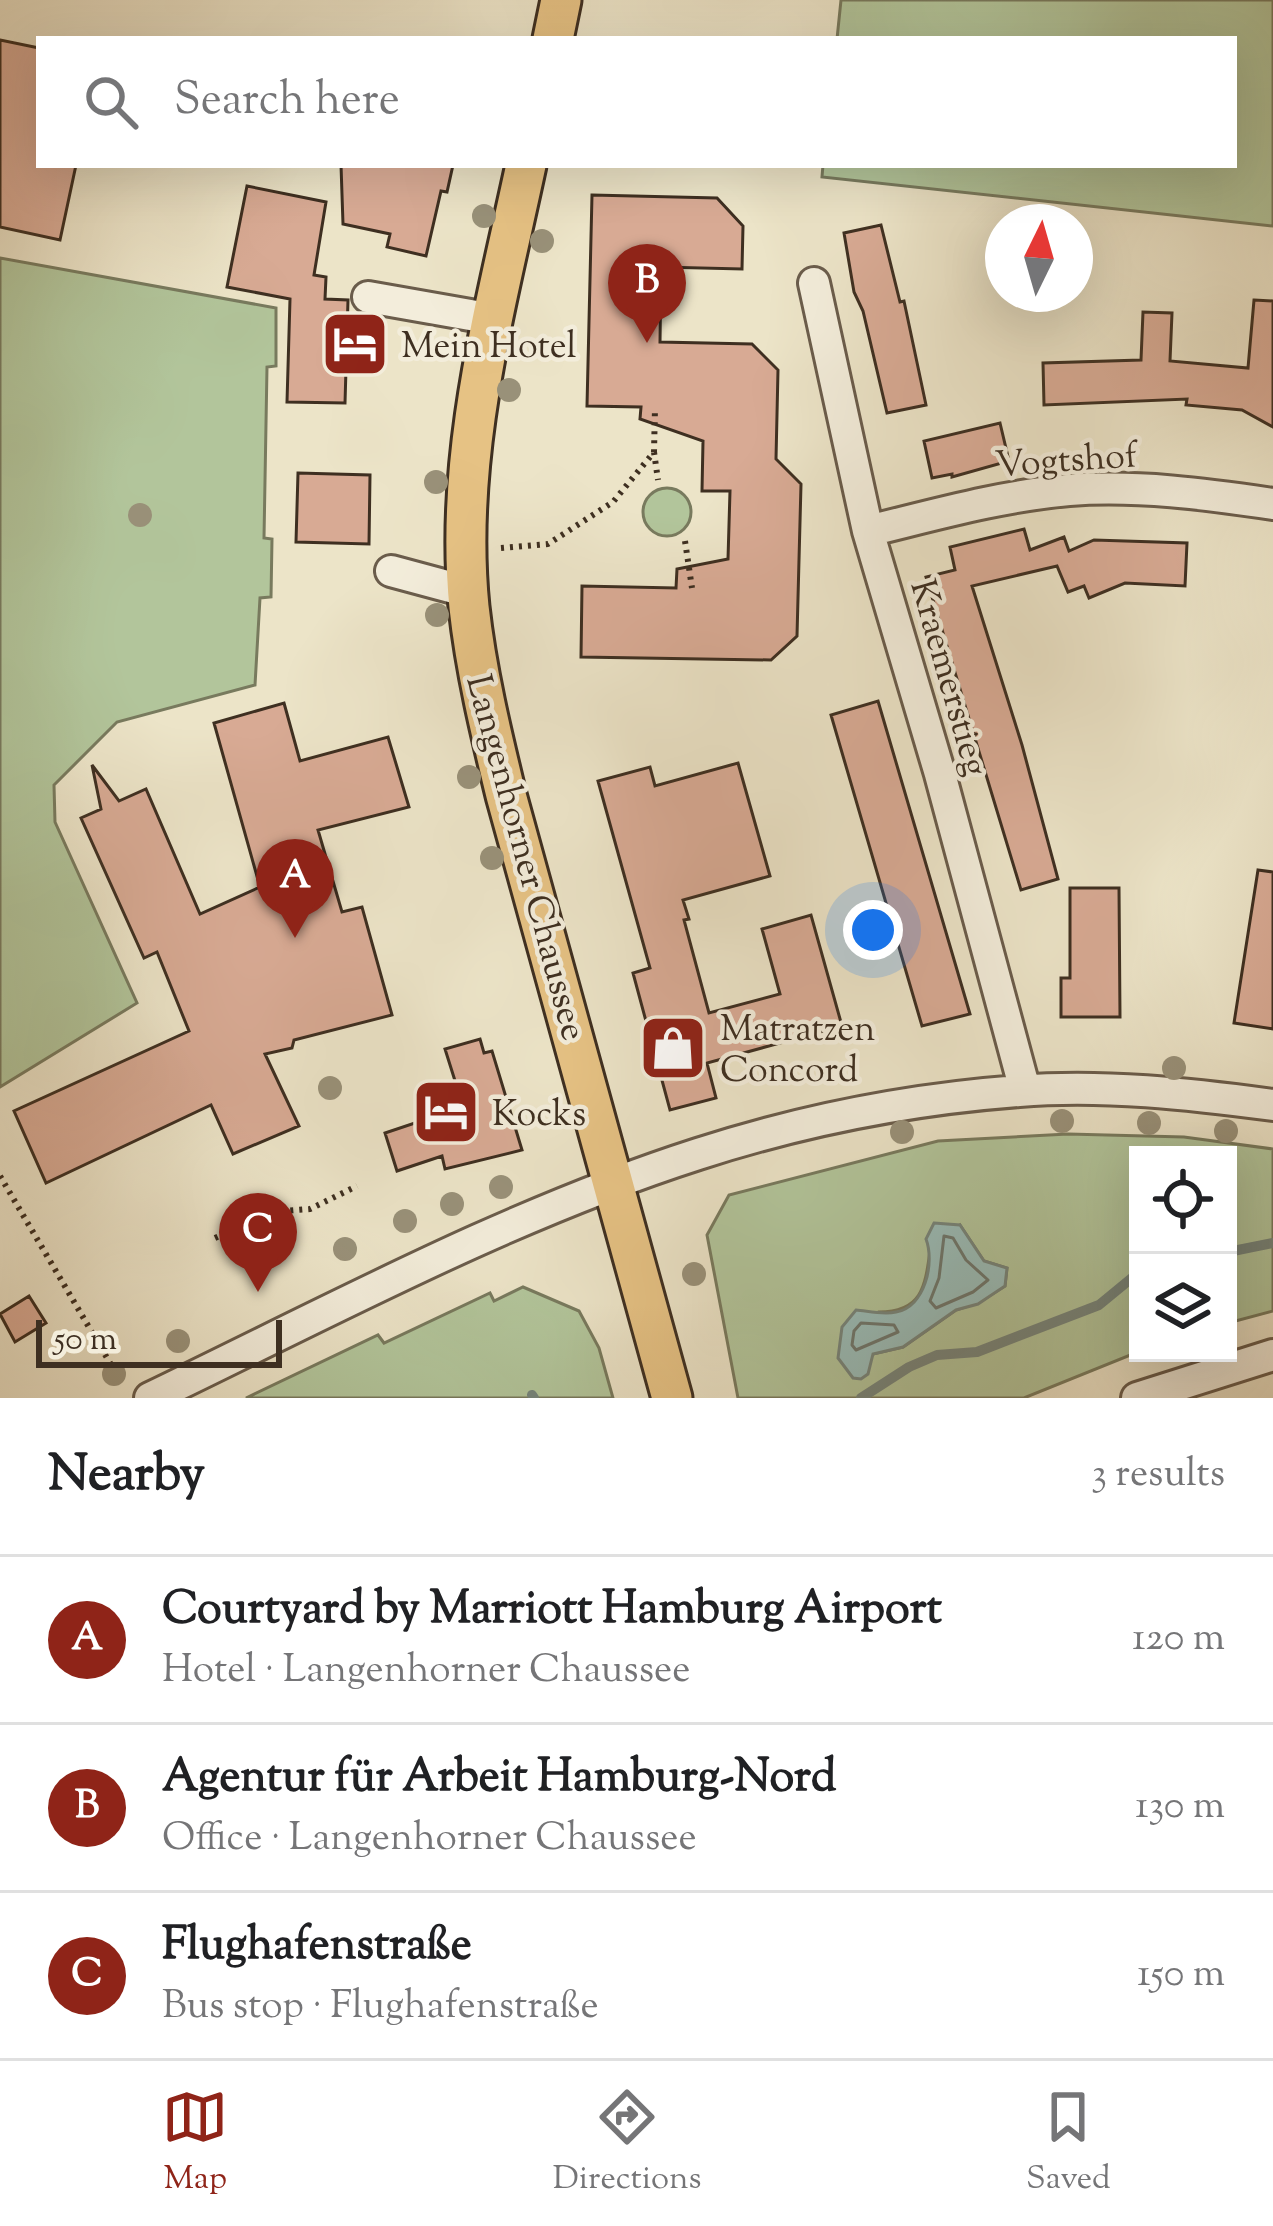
<!DOCTYPE html>
<html lang="en">
<head>
<meta charset="utf-8">
<style>
	:root { --surface:#fff; --page:#f6f6f6; --text:#202124; --muted:#757577; --line:#e0e0e0; --accent:#8f2418 }
	body { margin:0; font-family:"Sorts Mill Goudy",serif; background:var(--page); color:var(--text) }
	.controls { position:absolute; right:36px; bottom:36px; display:grid; overflow:hidden; border-radius:0px; box-shadow:0 12px 48px #0002 }
	.controls button { width:108px; height:108px; display:grid; place-items:center; padding:0; border:0; border-bottom:3px solid var(--line); background:var(--surface); color:var(--text); font:60px sans-serif }
	.compass { position:absolute; left:985px; top:204px; width:108px; height:108px; border-radius:50%; background:var(--surface); box-shadow:0 12px 48px #0002; rotate:5deg }
	.scale { position:absolute; left:36px; bottom:30px; width:246px; box-sizing:border-box; padding-left:12px; border:6px solid #3e2f21; border-top:0; font-size:33px; line-height:42px; white-space:nowrap; color:#3e2f21; -webkit-text-stroke:9px #f3eddb; paint-order:stroke }
	.you { position:absolute; left:873px; top:930px; width:42px; height:42px; margin:-30px; border:9px solid #fff; border-radius:50%; background:#1a73e8; box-shadow:0 0 0 18px #1a73e833 }
	.badge { display:grid; place-items:center; width:78px; height:78px; border-radius:50%; background:var(--accent); color:#fff; font-size:39px; font-weight:700 }
	.pin { position:absolute; translate:-50% -99px; filter:drop-shadow(0 3px 6px #0008) }
	.pin::after { content:''; position:absolute; top:63px; width:42px; height:36px; background:inherit; clip-path:polygon(0 0,100% 0,50% 100%) }
	.list { margin:0; padding:0; list-style:none }
	h2 { display:flex; justify-content:space-between; align-items:center; height:156px; margin:0; padding:0 48px; font-size:51px }
	h2 small { font-size:39px; font-weight:400; color:var(--muted) }
	.list li { display:grid; grid-template-columns:78px 1fr auto; gap:36px; align-items:center; box-sizing:border-box; height:168px; padding:0 48px; border-top:3px solid var(--line) }
	.list b { display:block; font-size:45px; white-space:nowrap }
	.list p { margin:0; font-size:39px; white-space:nowrap; color:var(--muted) }
	.list em { font-size:39px; font-style:normal; color:var(--muted) }
	.icon { flex:none; width:66px; height:66px; fill:none; stroke:currentColor; stroke-width:2; stroke-linecap:round; stroke-linejoin:round }
	.map { position:relative; flex:none; width:1273px; height:1398px; overflow:hidden }
	.search { position:absolute; background:var(--surface); box-shadow:0 12px 48px #0002; left:36px; right:36px; top:36px; height:132px; display:flex; align-items:center; gap:30px; box-sizing:border-box; padding:0 42px; border-radius:0px; color:var(--muted); font-size:45px }
	.sheet { height:660px; background:var(--surface) }
	nav { display:flex; justify-content:space-around; align-items:center; box-sizing:border-box; height:168px; border-top:3px solid var(--line); background:var(--surface); font-size:33px; color:var(--muted) }
	nav a { display:grid; justify-items:center; gap:6px }
	nav .on { color:var(--accent) }
	.map>svg:first-child { display:block }
	.green { fill:#b2c59b; stroke:#787a5e; stroke-width:3; fill-rule:evenodd }
	.water { fill:#99bebb; stroke:#75857d; stroke-width:3 }
	.lines { fill:none; stroke-linecap:round; stroke-linejoin:round }
	.shore { stroke:#6c766e; stroke-width:3 }
	.stream { stroke:#75857d; stroke-width:10 }
	.building { fill:#d8aa94; stroke:#3e2f21; stroke-width:3 }
	.minor-casing { stroke:#6a5c4b; stroke-width:36 }
	.major-casing { stroke:#3e2f21; stroke-width:45 }
	.path { stroke:#3e2f21; stroke-width:6; stroke-dasharray:3 6; stroke-linecap:butt }
	.minor { stroke:#f3eddb; stroke-width:30 }
	.major { stroke:#e6c284; stroke-width:39 }
	.tree { fill:#999179 }
	.labels { text-anchor:middle; stroke-width:9; stroke-linejoin:round; paint-order:stroke }
	.poi-label { font-size:36px; fill:#3e2f21; stroke:#f3eddb; text-anchor:start }
	.street-label { font-size:36px; fill:#3e2f21; stroke:#f3eddb }
</style>
</head>
<body>
<div class="map">
<svg width="1273" height="1398" viewBox="0 0 1273 1398">
	<rect width="100%" height="100%" fill="#ece4c8"/>
	<filter id="stains"><feTurbulence type="fractalNoise" baseFrequency=".00167" numOctaves="4"/><feColorMatrix values="0 0 0 0 .2 0 0 0 0 .09 0 0 0 0 .02 0 0 0 .5 -.17"/></filter>
	<radialGradient id="worn" r=".72"><stop offset=".6" stop-color="#630" stop-opacity="0"/><stop offset="1" stop-color="#630" stop-opacity=".3"/></radialGradient>
	<path class="green" d="M 841,0 L 1273,0 L 1273,226 L 822,177 L 823,165 L 1234,165 L 1234,39 L 837,39 Z
		M 0,258 L 276,308 L 276,366 L 267,367 L 264,538 L 272,539 L 271,597 L 260,598 L 255,685 L 117,722 L 54,785 L 55,822 L 137,1003 L 0,1087 Z
		M643 512a24 24 0 1 1 48 0a24 24 0 1 1-48 0Z
		M 1068,1134 L 1184,1137 L 1273,1149 L 1273,1311 L 1228,1323 L 1228,1155 L 1138,1155 L 1138,1352 L 1024,1398 L 738,1398 L 707,1235 L 729,1195 L 938,1141 ZM 960,1225 L 984,1261 L 1007,1268 L 1005,1286 L 978,1303 L 956,1310 L 903,1347 L 873,1354 L 868,1362 L 879,1312 C 922,1312 925,1287 930,1251 Z
		M 523,1287 L 579,1311 L 599,1348 L 613,1398 L 246,1398 L 378,1335 L 384,1343 L 490,1293 L 494,1301 Z"/>
	<path class="water" d="M 934,1223 L 960,1225 L 984,1261 L 1007,1268 L 1005,1286 L 978,1304 L 956,1310 L 903,1347 L 873,1354 L 868,1374 L 861,1379 L 853,1378 L 838,1358 L 842,1327 L 856,1310 C 868,1311 883,1315 896,1312 C 925,1307 935,1263 926,1239 Z"/>
	<g class="lines">
		<path class="shore" d="M 944,1236 L 953,1238 L 966,1260 L 988,1280 L 973,1292 L 936,1308 L 930,1301 L 939,1278 Z
			M 861,1323 L 894,1325 L 898,1332 L 856,1350 L 852,1345 L 854,1331 Z"/>
		<path class="stream" d="M 1228,1252 L 1273,1243
			M 532,1395 L 534,1398
			M 861,1398 L 909,1367 L 937,1355 L 977,1352 L 1099,1305 L 1138,1273"/>
	</g>
	<path class="building" d="M 0,40 L 39,48 L 39,165 L 76,165 L 60,240 L 0,227 Z
		M 341,165 L 453,165 L 447,192 L 441,191 L 426,256 L 387,247 L 390,234 L 343,224 Z
		M 247,186 L 326,202 L 314,275 L 326,277 L 325,299 L 348,300 L 345,403 L 287,402 L 290,299 L 227,287 Z
		M 592,195 L 717,198 L 743,226 L 742,269 L 661,267 L 660,342 L 752,344 L 778,370 L 776,459 L 801,484 L 797,636 L 771,660 L 581,657 L 582,586 L 676,588 L 677,569 L 728,559 L 730,491 L 702,491 L 703,441 L 640,419 L 641,407 L 587,406 Z
		M 881,225 L 900,302 L 904,301 L 926,405 L 887,413 L 863,311 L 854,292 L 844,233 Z
		M 1254,300 L 1273,301 L 1273,427 L 1242,410 L 1186,405 L 1187,399 L 1044,405 L 1043,363 L 1141,360 L 1143,312 L 1172,313 L 1170,361 L 1248,368 Z
		M 1000,423 L 1009,461 L 952,477 L 952,474 L 932,478 L 924,441 Z
		M 298,473 L 370,475 L 369,544 L 296,542 Z
		M 1024,529 L 1030,550 L 1064,537 L 1069,551 L 1094,540 L 1187,543 L 1185,586 L 1125,583 L 1089,598 L 1084,586 L 1068,592 L 1057,566 L 972,586 L 1022,745 L 1058,879 L 1021,890 L 926,577 L 955,570 L 950,547 Z
		M 878,701 L 970,1014 L 922,1026 L 831,715 Z
		M 284,703 L 300,761 L 388,737 L 409,807 L 318,830 L 342,912 L 362,907 L 392,1015 L 294,1040 L 292,1048 L 265,1054 L 299,1126 L 233,1154 L 211,1105 L 46,1183 L 14,1111 L 189,1031 L 157,952 L 144,958 L 81,818 L 101,809 L 92,765 L 119,801 L 146,789 L 200,914 L 260,887 L 214,723 Z
		M 738,763 L 770,876 L 683,900 L 689,919 L 684,920 L 709,1013 L 780,994 L 762,929 L 811,915 L 842,1026 L 707,1063 L 716,1098 L 670,1110 L 633,973 L 650,968 L 598,781 L 650,767 L 655,786 Z
		M 1258,870 L 1273,872 L 1273,1029 L 1234,1023 Z
		M 1070,888 L 1119,888 L 1120,1017 L 1061,1017 L 1061,978 L 1070,978 Z
		M 480,1039 L 484,1053 L 492,1051 L 522,1150 L 445,1169 L 442,1156 L 397,1171 L 385,1133 L 430,1118 L 429,1112 L 462,1103 L 445,1049 Z
		M 29,1296 L 46,1323 L 15,1342 L 0,1314 Z"/>
	<g class="lines">
		<g class="minor-casing">
			<path id="minor" d="M 814,283 L 868,531 L 940,774 L 1025,1090
				M 368,297 L 493,319
				M 868,531 C 934,515 1000,496 1069,490 C 1137,485 1206,494 1273,504
				M 391,571 L 469,592
				M 150,1398 C 329,1312 508,1215 698,1154 C 800,1121 912,1099 1019,1091 C 1102,1084 1191,1094 1273,1105
				M 1137,1398 L 1273,1355"/>
		</g>
		<g class="major-casing">
			<path id="major" d="M 553,39 L 561,0
				M 526,165 C 495,310 454,457 469,607 C 476,671 491,733 506,795 L 672,1398"/>
		</g>
		<path class="path" d="M 654,452 L 658,480
			M 685,541 L 692,588
			M 501,548 L 548,544 L 613,502 L 654,452 L 655,408
			M 0,1176 L 123,1385
			M 215,1238 L 272,1212 L 310,1209 L 357,1186"/>
		<use href="#minor" class="minor"/>
		<use href="#major" class="major"/>
	</g>
	<g class="tree">
		<circle cx="484" cy="216" r="12"/>
		<circle cx="542" cy="241" r="12"/>
		<circle cx="509" cy="390" r="12"/>
		<circle cx="436" cy="482" r="12"/>
		<circle cx="140" cy="515" r="12"/>
		<circle cx="437" cy="615" r="12"/>
		<circle cx="469" cy="777" r="12"/>
		<circle cx="492" cy="858" r="12"/>
		<circle cx="1174" cy="1068" r="12"/>
		<circle cx="330" cy="1088" r="12"/>
		<circle cx="1062" cy="1121" r="12"/>
		<circle cx="1149" cy="1123" r="12"/>
		<circle cx="1226" cy="1131" r="12"/>
		<circle cx="902" cy="1132" r="12"/>
		<circle cx="501" cy="1187" r="12"/>
		<circle cx="452" cy="1204" r="12"/>
		<circle cx="405" cy="1221" r="12"/>
		<circle cx="345" cy="1249" r="12"/>
		<circle cx="694" cy="1274" r="12"/>
		<circle cx="178" cy="1341" r="12"/>
		<circle cx="114" cy="1374" r="12"/>
	</g>
	<defs>
		<g id="hotel-square" transform="scale(3.45)"><rect x="-9" y="-9" width="18" height="18" rx="4" fill="#8f2418" stroke="#f3eddb"/><path d="M-6-4.5h1.5V1H6V5H4.5V3h-9V5H-6ZM-4 0a1.8 1.8 0 1 1 3.6 0ZM.5 0V-2.5h3Q6-2.5 6 0Z" fill="#fff"/></g>
		<g id="shop-square" transform="scale(3.45)"><rect x="-9" y="-9" width="18" height="18" rx="4" fill="#8f2418" stroke="#f3eddb"/><path d="M-5-2.5h2.3a2.7 3.5 0 0 1 5.4 0H5L5.5 6h-11ZM-1.5-2.5h3a1.5 2.3 0 0 0-3 0Z" fill="#fff"/></g>
	</defs>
	<g fill-rule="evenodd">
		<use href="#hotel-square" x="355" y="344"/>
		<use href="#shop-square" x="673" y="1048"/>
		<use href="#hotel-square" x="446" y="1112"/>
	</g>
	<g class="labels">
		<g class="poi-label">
			<text x="401" y="357">Mein Hotel</text>
			<text x="720" y="1040">Matratzen<tspan x="720" dy="41">Concord</tspan></text>
			<text x="492" y="1125">Kocks</text>
		</g>
		<g class="street-label">
			<text transform="translate(1066 458) rotate(-4)" y="13">Vogtshof</text>
			<text transform="translate(951 677) rotate(74)" y="13">Kraemerstieg</text>
			<text transform="translate(528 857) rotate(75)" y="13">Langenhorner Chaussee</text>
		</g>
	</g>
	<rect width="100%" height="100%" filter="url(#stains)"/>
	<rect width="100%" height="100%" fill="url(#worn)"/>
</svg>
<div class="controls">
<button><svg class="icon" aria-label="locate" viewBox="0 0 24 24"><circle cx="12" cy="12" r="6"/><path d="M12 2v4M12 18v4M2 12h4M18 12h4"/></svg></button>
<button><svg class="icon" aria-label="layers" viewBox="0 0 24 24"><path d="M12 4l9 5-9 5-9-5zM3 14l9 5 9-5"/></svg></button>
</div>
<svg class="compass" viewBox="-18 -18 36 36"><path d="M0-13l5 13h-10z" fill="#e53935"/><path d="M0 13l5-13h-10z" fill="#757577"/></svg>
<div class="scale">50 m</div>
<div class="you"></div>
<div class="pin badge" style="left:295px;top:938px">A</div>
<div class="pin badge" style="left:647px;top:343px">B</div>
<div class="pin badge" style="left:258px;top:1292px">C</div>
<div class="search"><svg class="icon" aria-label="search" viewBox="0 0 24 24"><circle cx="10" cy="10" r="6"/><path d="M15 15l6 6"/></svg>Search here</div>
</div>
<section class="sheet">
<h2>Nearby<small>3 results</small></h2>
<ul class="list">
<li><span class="badge">A</span><div><b>Courtyard by Marriott Hamburg Airport</b><p>Hotel · Langenhorner Chaussee</p></div><em>120 m</em></li>
<li><span class="badge">B</span><div><b>Agentur für Arbeit Hamburg-Nord</b><p>Office · Langenhorner Chaussee</p></div><em>130 m</em></li>
<li><span class="badge">C</span><div><b>Flughafenstraße</b><p>Bus stop · Flughafenstraße</p></div><em>150 m</em></li>
</ul>
</section>
<nav>
<a class="on"><svg class="icon" aria-label="map" viewBox="0 0 24 24"><path d="M3 6l6-2 6 2 6-2v14l-6 2-6-2-6 2zM9 4v14M15 6v14"/></svg>Map</a>
<a><svg class="icon" aria-label="directions" viewBox="0 0 24 24"><path d="M12 3l9 9-9 9-9-9zM9 14v-3h6M13 9l2 2-2 2"/></svg>Directions</a>
<a><svg class="icon" aria-label="saved" viewBox="0 0 24 24"><path d="M7 4h10v16l-5-4-5 4z"/></svg>Saved</a>
</nav>
</body>
</html>
